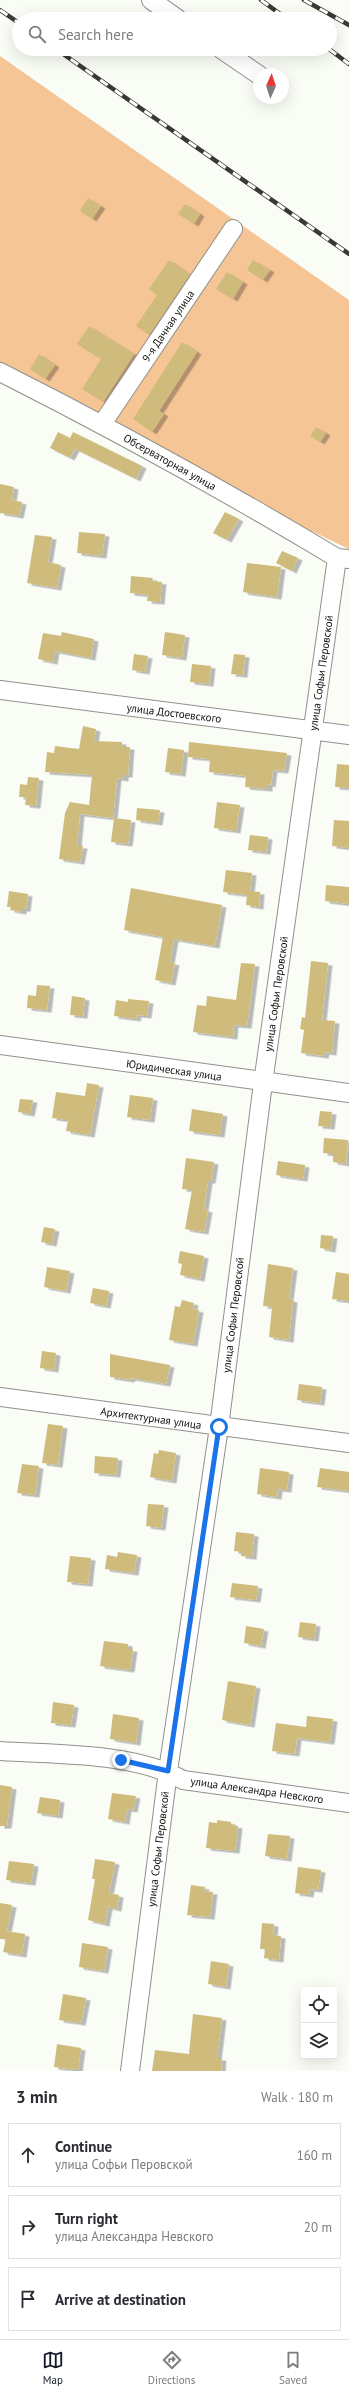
<!DOCTYPE html>
<html lang="en">
<head>
<meta charset="utf-8">
<style>
	:root { --surface:#fff; --page:#f2f2f3; --text:#2b2b33; --muted:#7c7c81; --line:#e1e1e2; --accent:#111827 }
	body { margin:0; font-family:"PT Sans",sans-serif; background:var(--page); color:var(--text) }
	.controls { position:absolute; right:12px; bottom:12px; display:grid; overflow:hidden; border-radius:0px; box-shadow:0 4px 16px #0002 }
	.controls button { width:36px; height:36px; display:grid; place-items:center; padding:0; border:0; border-bottom:1px solid var(--line); background:var(--surface); color:var(--text); font:20px sans-serif }
	.compass { position:absolute; left:253px; top:68px; width:36px; height:36px; border-radius:50%; background:var(--surface); box-shadow:0 4px 16px #0002; rotate:3deg }
	.stop { position:absolute; width:12px; height:12px; margin:-9px; border:3px solid #1a73e8; border-radius:50%; background:#fff }
	.stop.end { background:#1a73e8; border-color:#fff; box-shadow:0 1px 4px #0008 }
	.list { margin:0; padding:0; list-style:none }
	h2 { display:flex; justify-content:space-between; align-items:center; height:52px; margin:0; padding:0 16px; font-size:17px }
	h2 small { font-size:13px; font-weight:400; color:var(--muted) }
	.list li { display:grid; grid-template-columns:26px 1fr auto; gap:12px; align-items:center; box-sizing:border-box; height:64px; margin:0 8px 8px; padding:0 8px; border:1px solid var(--line); border-radius:0px }
	.list b { display:block; font-size:15px; white-space:nowrap }
	.list p { margin:0; font-size:13px; white-space:nowrap; color:var(--muted) }
	.list em { font-size:13px; font-style:normal; color:var(--muted) }
	.icon { flex:none; width:22px; height:22px; fill:none; stroke:currentColor; stroke-width:2; stroke-linecap:round; stroke-linejoin:round }
	.map { position:relative; flex:none; width:349px; height:2071px; overflow:hidden }
	.search { position:absolute; background:var(--surface); box-shadow:0 4px 16px #0002; left:12px; right:12px; top:12px; height:44px; display:flex; align-items:center; gap:10px; box-sizing:border-box; padding:0 14px; border-radius:22px; color:var(--muted); font-size:15px }
	.sheet { height:268px; background:var(--surface) }
	nav { display:flex; justify-content:space-around; align-items:center; box-sizing:border-box; height:56px; border-top:1px solid var(--line); background:var(--surface); font-size:11px; color:var(--muted) }
	nav a { display:grid; justify-items:center; gap:2px }
	nav .on { color:var(--accent) }
	.map>svg:first-child { display:block }
	.green { fill:#f6c596 }
	.building { fill:#cfbc7c; filter:url(#shadow) }
	.lines { fill:none; stroke-linecap:round; stroke-linejoin:round }
	.minor-casing { stroke:#8f918c; stroke-width:20 }
	.minor { stroke:#fff; stroke-width:18 }
	.rail-casing { stroke:#383835; stroke-width:4.5 }
	.rail { stroke:#fff; stroke-width:3; stroke-dasharray:9; stroke-linecap:butt }
	.route { stroke:#1a73e8; stroke-width:5 }
	.labels { text-anchor:middle; stroke-width:3; stroke-linejoin:round; paint-order:stroke }
	.street-label { font-size:11px; fill:#11110f; stroke:#fff }
</style>
</head>
<body>
<div class="map">
<svg width="349" height="2071" viewBox="0 0 349 2071">
	<defs>
		<filter id="shadow"><feDropShadow dx="4.5" dy="2.5" stdDeviation="0" flood-color="#0004"/></filter>
	</defs>
	<rect width="100%" height="100%" fill="#fafcf6"/>
	<path class="green" d="M 0,56 L 349,300 L 349,549 L 282,517 L 120,424 L 101,418 L 0,363 Z"/>
	<path class="building" d="M 88,198 L 101,206 L 92,219 L 80,211 Z
		M 185,204 L 200,214 L 194,224 L 178,214 Z
		M 169,260 L 190,275 L 149,335 L 136,326 L 157,295 L 149,289 Z
		M 253,260 L 270,270 L 263,280 L 247,270 Z
		M 227,272 L 243,282 L 233,299 L 216,289 Z
		M 89,326 L 134,354 L 103,402 L 82,389 L 101,359 L 77,344 Z
		M 182,342 L 197,352 L 159,411 L 164,414 L 152,432 L 133,419 Z
		M 39,354 L 55,365 L 45,379 L 30,369 Z
		M 316,427 L 326,433 L 320,442 L 310,436 Z
		M 58,432 L 70,438 L 73,432 L 142,466 L 136,479 L 75,449 L 70,458 L 50,448 Z
		M 0,484 L 14,487 L 12,500 L 22,502 L 19,516 L 0,513 Z
		M 225,512 L 239,519 L 227,540 L 213,533 Z
		M 79,532 L 105,534 L 102,556 L 77,553 Z
		M 35,535 L 52,537 L 48,562 L 61,565 L 57,588 L 27,583 Z
		M 282,551 L 298,558 L 292,571 L 276,563 Z
		M 247,563 L 281,567 L 277,597 L 243,592 Z
		M 131,576 L 153,578 L 152,581 L 162,582 L 160,602 L 147,601 L 148,595 L 130,593 Z
		M 62,632 L 94,639 L 91,658 L 55,651 L 53,662 L 38,659 L 43,633 L 61,636 Z
		M 165,632 L 185,635 L 182,658 L 162,655 Z
		M 134,654 L 148,656 L 145,672 L 132,670 Z
		M 234,654 L 245,655 L 243,675 L 231,674 Z
		M 192,664 L 211,666 L 209,684 L 190,682 Z
		M 83,726 L 96,729 L 94,741 L 122,742 L 122,747 L 130,747 L 128,775 L 124,775 L 124,779 L 117,778 L 113,818 L 80,814 L 77,846 L 83,846 L 80,862 L 59,859 L 65,813 L 70,802 L 89,805 L 92,775 L 45,772 L 47,752 L 54,753 L 55,746 L 79,749 Z
		M 189,742 L 287,753 L 284,771 L 273,770 L 271,785 L 268,784 L 268,789 L 245,787 L 246,776 L 209,772 L 210,759 L 188,757 Z
		M 168,748 L 184,750 L 181,774 L 165,772 Z
		M 337,764 L 349,765 L 349,788 L 335,787 Z
		M 28,777 L 39,778 L 36,806 L 25,805 L 26,797 L 19,797 L 20,784 L 27,785 Z
		M 217,802 L 240,805 L 236,831 L 214,828 Z
		M 137,808 L 160,810 L 158,823 L 136,820 Z
		M 114,818 L 131,820 L 128,844 L 111,842 Z
		M 334,820 L 349,821 L 349,848 L 332,846 Z
		M 250,835 L 268,837 L 266,852 L 248,850 Z
		M 226,870 L 252,873 L 250,891 L 260,892 L 259,907 L 246,905 L 247,895 L 223,892 Z
		M 326,885 L 349,887 L 349,904 L 325,901 Z
		M 131,888 L 222,905 L 215,946 L 174,939 L 170,962 L 175,963 L 171,983 L 155,980 L 163,937 L 124,930 Z
		M 9,891 L 28,894 L 26,909 L 22,909 L 22,912 L 10,910 L 11,907 L 7,907 Z
		M 311,961 L 328,963 L 322,1020 L 335,1021 L 332,1053 L 325,1052 L 324,1056 L 301,1053 L 304,1030 L 300,1029 L 302,1017 L 305,1018 Z
		M 241,963 L 255,964 L 247,1026 L 234,1025 L 233,1037 L 193,1032 L 197,1005 L 206,1006 L 207,996 L 236,1000 Z
		M 37,985 L 50,986 L 47,1010 L 27,1008 L 28,995 L 36,996 Z
		M 72,996 L 85,998 L 83,1016 L 70,1015 Z
		M 128,999 L 149,1001 L 147,1016 L 137,1015 L 136,1019 L 114,1016 L 116,1000 L 128,1002 Z
		M 87,1083 L 99,1085 L 90,1135 L 66,1131 L 68,1120 L 52,1118 L 56,1092 L 85,1096 Z
		M 130,1095 L 153,1098 L 150,1120 L 127,1117 Z
		M 20,1099 L 33,1100 L 30,1114 L 18,1112 Z
		M 192,1109 L 223,1114 L 220,1135 L 189,1131 Z
		M 320,1111 L 332,1112 L 330,1127 L 318,1126 Z
		M 324,1138 L 348,1140 L 346,1164 L 333,1162 L 333,1154 L 323,1153 Z
		M 186,1158 L 214,1162 L 211,1181 L 208,1181 L 204,1209 L 208,1210 L 204,1232 L 185,1229 L 192,1190 L 182,1189 Z
		M 278,1161 L 305,1165 L 303,1179 L 276,1175 Z
		M 44,1227 L 55,1229 L 52,1244 L 41,1242 Z
		M 321,1235 L 333,1236 L 331,1250 L 320,1248 Z
		M 180,1251 L 204,1256 L 200,1279 L 180,1275 L 182,1264 L 178,1263 Z
		M 268,1264 L 293,1268 L 289,1299 L 293,1300 L 289,1340 L 269,1337 L 272,1307 L 263,1306 Z
		M 47,1267 L 70,1271 L 66,1291 L 44,1287 Z
		M 336,1272 L 349,1274 L 349,1301 L 332,1299 Z
		M 93,1288 L 109,1291 L 106,1306 L 90,1303 Z
		M 182,1300 L 194,1303 L 193,1309 L 199,1310 L 193,1344 L 169,1340 L 175,1306 L 180,1307 Z
		M 42,1351 L 56,1353 L 54,1370 L 40,1368 Z
		M 110,1354 L 170,1365 L 166,1384 L 131,1378 L 130,1380 L 110,1377 Z
		M 299,1384 L 322,1387 L 320,1403 L 297,1400 Z
		M 48,1424 L 63,1426 L 58,1465 L 42,1463 Z
		M 159,1450 L 176,1453 L 172,1481 L 150,1477 L 154,1453 L 158,1454 Z
		M 95,1456 L 118,1458 L 116,1475 L 94,1473 Z
		M 22,1464 L 39,1466 L 35,1495 L 17,1493 Z
		M 260,1468 L 289,1472 L 287,1490 L 278,1489 L 277,1497 L 257,1494 Z
		M 320,1468 L 349,1472 L 349,1491 L 317,1487 Z
		M 148,1504 L 164,1505 L 161,1528 L 146,1526 Z
		M 236,1532 L 254,1534 L 252,1557 L 241,1556 L 241,1552 L 234,1551 Z
		M 118,1552 L 137,1555 L 134,1573 L 105,1569 L 107,1555 L 117,1557 Z
		M 70,1556 L 91,1558 L 88,1584 L 67,1582 Z
		M 232,1583 L 258,1586 L 256,1600 L 230,1597 Z
		M 300,1622 L 316,1624 L 314,1639 L 298,1637 Z
		M 246,1626 L 264,1629 L 261,1646 L 244,1643 Z
		M 104,1641 L 128,1644 L 128,1649 L 133,1649 L 130,1670 L 100,1666 Z
		M 228,1681 L 256,1686 L 250,1725 L 222,1720 Z
		M 53,1702 L 74,1705 L 71,1725 L 51,1723 Z
		M 113,1714 L 139,1718 L 136,1743 L 110,1739 Z
		M 307,1716 L 333,1719 L 330,1742 L 297,1738 L 295,1754 L 272,1751 L 276,1723 L 306,1727 Z
		M 0,1785 L 12,1787 L 7,1826 L 0,1826 Z
		M 112,1793 L 136,1796 L 133,1810 L 127,1809 L 125,1822 L 108,1819 Z
		M 40,1797 L 60,1800 L 58,1816 L 37,1813 Z
		M 217,1820 L 231,1822 L 231,1825 L 238,1826 L 235,1851 L 206,1848 L 209,1822 L 217,1823 Z
		M 268,1834 L 290,1836 L 287,1859 L 265,1856 Z
		M 95,1859 L 115,1862 L 109,1893 L 119,1895 L 117,1909 L 108,1907 L 105,1924 L 88,1920 L 95,1879 L 92,1879 Z
		M 9,1861 L 34,1864 L 31,1883 L 6,1880 Z
		M 298,1867 L 321,1870 L 318,1890 L 310,1889 L 309,1895 L 295,1893 Z
		M 191,1885 L 205,1887 L 204,1891 L 213,1892 L 210,1917 L 187,1915 Z
		M 0,1903 L 12,1905 L 7,1931 L 25,1934 L 22,1955 L 3,1952 L 6,1939 L 0,1939 Z
		M 262,1923 L 274,1924 L 273,1935 L 281,1936 L 279,1960 L 264,1958 L 265,1949 L 260,1949 Z
		M 82,1943 L 108,1947 L 104,1971 L 79,1967 Z
		M 211,1961 L 229,1964 L 226,1987 L 208,1984 Z
		M 63,1994 L 86,1998 L 81,2023 L 59,2020 Z
		M 193,2014 L 222,2018 L 217,2058 L 222,2058 L 221,2071 L 152,2071 L 155,2050 L 189,2054 Z
		M 57,2044 L 81,2048 L 78,2070 L 54,2067 Z"/>
	<g class="lines">
		<g class="minor-casing">
			<path id="minor" d="M 151,0 L 178,19
				M 221,49 L 259,75
				M 0,372 C 115,430 227,492 337,558 L 349,559
				M 102,424 L 233,229
				M 0,690 L 349,735
				M 0,1045 L 349,1093
				M 0,1397 L 349,1443
				M 0,1751 C 56,1755 134,1752 183,1780 L 349,1803
				M 130,2071 L 168,1771 L 219,1427 L 263,1083 L 337,558"/>
		</g>
		<use href="#minor" class="minor"/>
		<g class="rail-casing">
			<path id="rail" d="M 261,0 L 287,19
				M 304,0 L 349,25
				M 0,10 L 19,23
				M 56,49 L 349,254
				M 329,49 L 349,64"/>
		</g>
		<use href="#rail" class="rail"/>
	</g>
	<g class="lines">
		<path class="route" d="M 121,1760 L 168,1771 L 219,1427"/>
	</g>
	<g class="labels">
		<g class="street-label">
			<text transform="translate(168 326) rotate(-56)" y="4">9-я Дачная улица</text>
			<text transform="translate(170 462) rotate(29)" y="4">Обсерваторная улица</text>
			<text transform="translate(321 673) rotate(-82)" y="4">улица Софьи Перовской</text>
			<text transform="translate(174 713) rotate(7)" y="4">улица Достоевского</text>
			<text transform="translate(276 994) rotate(-82)" y="4">улица Софьи Перовской</text>
			<text transform="translate(174 1070) rotate(8)" y="4">Юридическая улица</text>
			<text transform="translate(233 1315) rotate(-83)" y="4">улица Софьи Перовской</text>
			<text transform="translate(151 1418) rotate(8)" y="4">Архитектурная улица</text>
			<text transform="translate(257 1790) rotate(8)" y="4">улица Александра Невского</text>
			<text transform="translate(158 1849) rotate(-83)" y="4">улица Софьи Перовской</text>
		</g>
	</g>
</svg>
<div class="controls">
<button><svg class="icon" aria-label="locate" viewBox="0 0 24 24"><circle cx="12" cy="12" r="6"/><path d="M12 2v4M12 18v4M2 12h4M18 12h4"/></svg></button>
<button><svg class="icon" aria-label="layers" viewBox="0 0 24 24"><path d="M12 4l9 5-9 5-9-5zM3 14l9 5 9-5"/></svg></button>
</div>
<svg class="compass" viewBox="-18 -18 36 36"><path d="M0-13l5 13h-10z" fill="#e53935"/><path d="M0 13l5-13h-10z" fill="#7c7c81"/></svg>
<div class="stop" style="left:219px;top:1427px"></div>
<div class="stop end" style="left:121px;top:1760px"></div>
<div class="search"><svg class="icon" aria-label="search" viewBox="0 0 24 24"><circle cx="10" cy="10" r="6"/><path d="M15 15l6 6"/></svg>Search here</div>
</div>
<section class="sheet">
<h2>3 min<small>Walk · 180 m</small></h2>
<ul class="list">
<li><svg class="icon" aria-label="ahead" viewBox="0 0 24 24"><path d="M12 20V5M6 11l6-6 6 6"/></svg><div><b>Continue</b><p>улица Софьи Перовской</p></div><em>160 m</em></li>
<li><svg class="icon" aria-label="right" viewBox="0 0 24 24"><path d="M7 20v-9h11M14 6l5 5-5 5"/></svg><div><b>Turn right</b><p>улица Александра Невского</p></div><em>20 m</em></li>
<li><svg class="icon" aria-label="arrive" viewBox="0 0 24 24"><path d="M6 21V4h12l-3 4 3 4H6"/></svg><div><b>Arrive at destination</b></div></li>
</ul>
</section>
<nav>
<a class="on"><svg class="icon" aria-label="map" viewBox="0 0 24 24"><path d="M3 6l6-2 6 2 6-2v14l-6 2-6-2-6 2zM9 4v14M15 6v14"/></svg>Map</a>
<a><svg class="icon" aria-label="directions" viewBox="0 0 24 24"><path d="M12 3l9 9-9 9-9-9zM9 14v-3h6M13 9l2 2-2 2"/></svg>Directions</a>
<a><svg class="icon" aria-label="saved" viewBox="0 0 24 24"><path d="M7 4h10v16l-5-4-5 4z"/></svg>Saved</a>
</nav>
</body>
</html>
